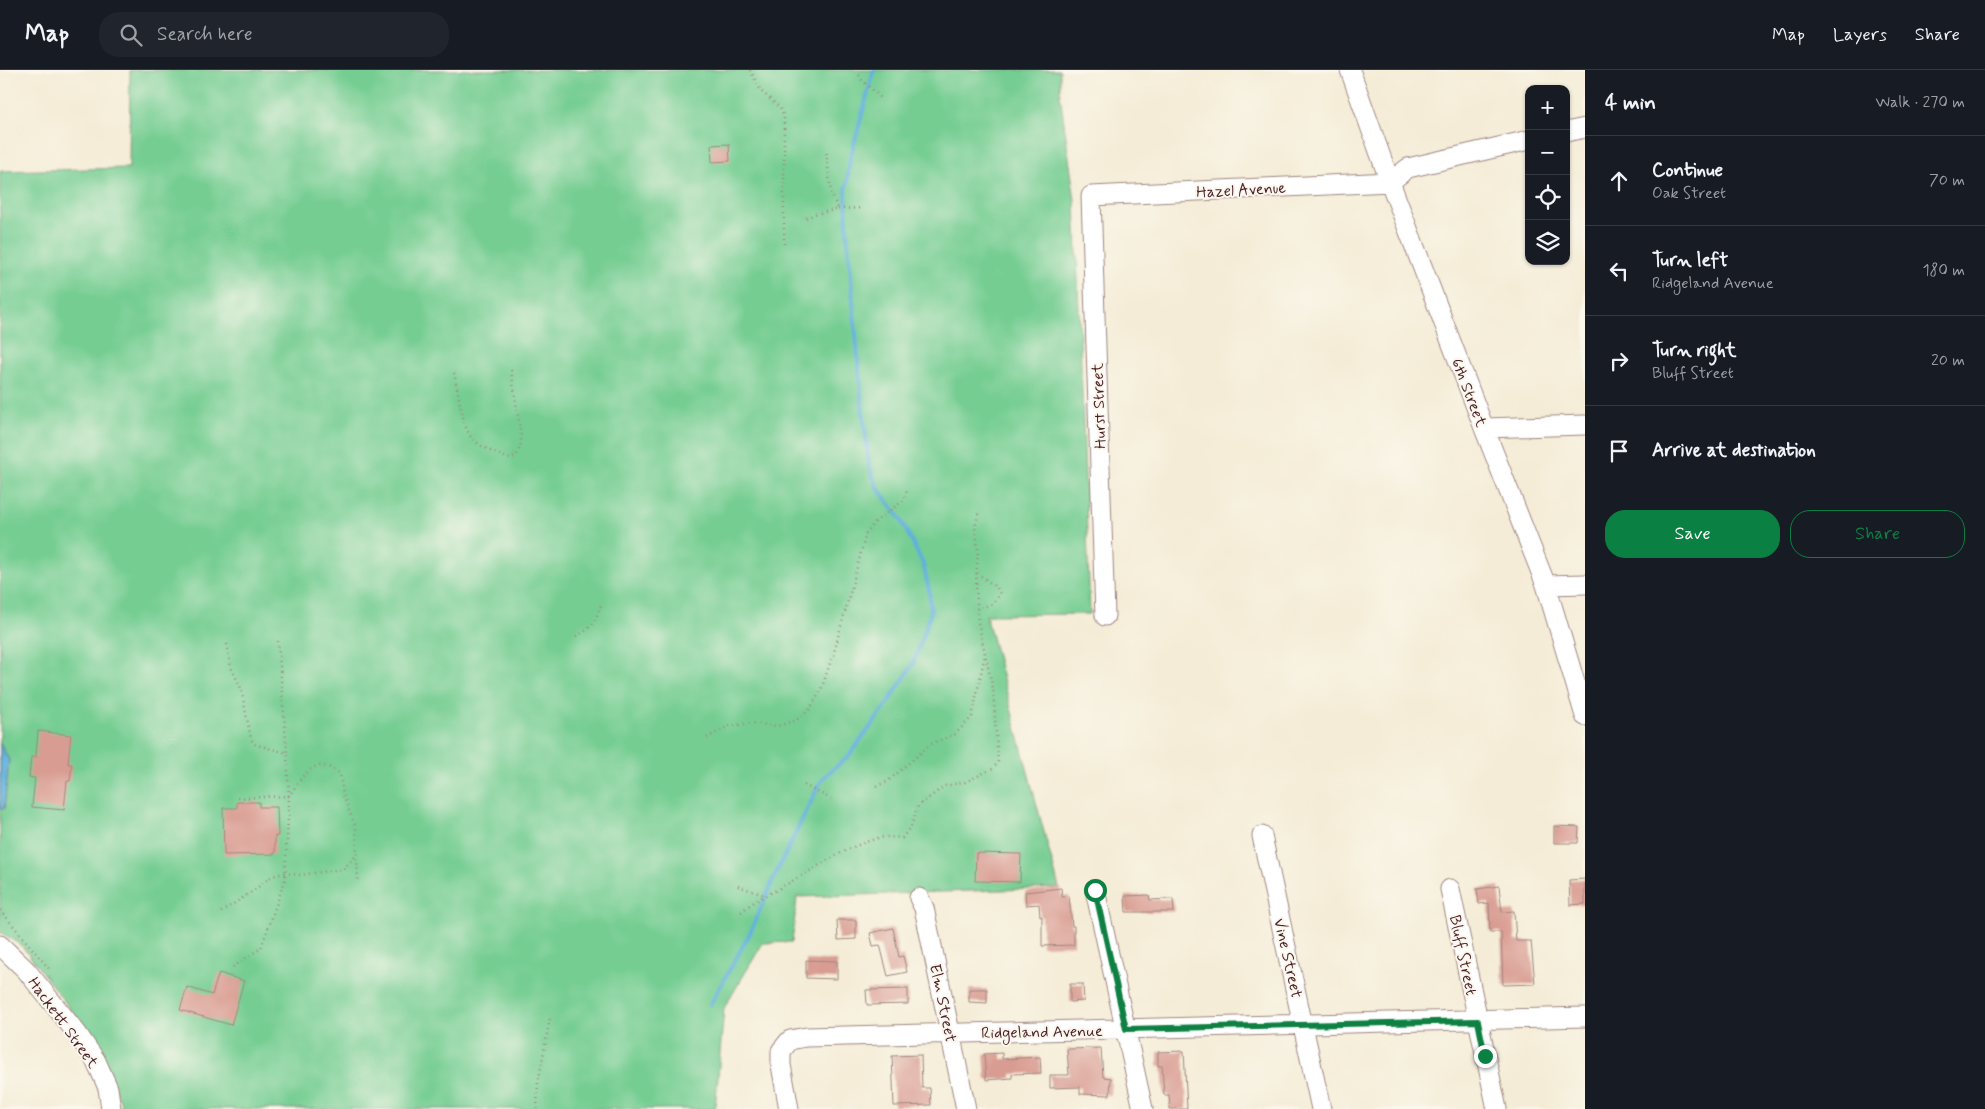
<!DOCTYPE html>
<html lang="en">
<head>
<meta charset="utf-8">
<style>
	:root { --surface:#171b24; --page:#20242c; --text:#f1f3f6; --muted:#9ea1a6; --line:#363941; --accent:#0b8043 }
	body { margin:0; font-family:Mynerve,sans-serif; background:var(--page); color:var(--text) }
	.controls { position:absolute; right:15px; top:15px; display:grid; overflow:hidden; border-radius:10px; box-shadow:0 1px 4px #0004 }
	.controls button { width:45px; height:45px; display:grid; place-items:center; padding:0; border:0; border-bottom:1px solid var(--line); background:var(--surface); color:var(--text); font:25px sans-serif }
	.stop { position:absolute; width:15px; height:15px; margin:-11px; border:4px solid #0b8043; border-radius:50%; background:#fff }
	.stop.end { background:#0b8043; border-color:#fff; box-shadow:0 1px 5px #0008 }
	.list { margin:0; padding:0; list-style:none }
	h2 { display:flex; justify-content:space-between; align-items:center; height:65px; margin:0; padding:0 20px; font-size:21px }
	h2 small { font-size:16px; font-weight:400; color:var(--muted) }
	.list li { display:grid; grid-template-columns:32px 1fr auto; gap:15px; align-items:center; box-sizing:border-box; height:90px; padding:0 20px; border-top:1px solid var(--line) }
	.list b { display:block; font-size:19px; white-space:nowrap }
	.list p { margin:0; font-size:16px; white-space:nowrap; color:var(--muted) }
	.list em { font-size:16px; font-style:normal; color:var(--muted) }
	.actions { display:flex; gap:10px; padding:15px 20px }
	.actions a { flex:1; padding:11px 0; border:1px solid var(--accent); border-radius:20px; text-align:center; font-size:18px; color:var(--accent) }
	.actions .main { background:var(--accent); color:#fff }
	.icon { flex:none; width:28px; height:28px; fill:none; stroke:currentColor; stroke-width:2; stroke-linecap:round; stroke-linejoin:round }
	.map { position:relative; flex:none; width:1585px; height:1039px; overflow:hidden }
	header { display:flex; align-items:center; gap:30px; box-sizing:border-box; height:70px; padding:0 25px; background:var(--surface); border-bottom:1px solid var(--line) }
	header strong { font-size:24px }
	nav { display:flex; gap:28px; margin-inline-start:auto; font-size:18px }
	.search { width:350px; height:45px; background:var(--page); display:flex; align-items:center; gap:12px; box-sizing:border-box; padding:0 18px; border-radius:20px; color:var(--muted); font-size:19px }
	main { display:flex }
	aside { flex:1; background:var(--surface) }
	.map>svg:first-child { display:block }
	.green { fill:#74cd92; stroke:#5f765e }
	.water { fill:#61b0db; stroke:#566883 }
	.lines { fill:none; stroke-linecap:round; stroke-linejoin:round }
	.stream { stroke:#61b0db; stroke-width:4 }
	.building { fill:#d99c92 }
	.minor-casing { stroke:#9f8680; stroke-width:21 }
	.path { stroke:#9f8680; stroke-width:2.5; stroke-dasharray:1 4; stroke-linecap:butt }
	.minor { stroke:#fff; stroke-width:19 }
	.route { stroke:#0b8043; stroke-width:6 }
	.labels { text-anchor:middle; stroke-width:4; stroke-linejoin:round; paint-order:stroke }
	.street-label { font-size:16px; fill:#4a1f2b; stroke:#fbf7ec }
</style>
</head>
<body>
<header>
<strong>Map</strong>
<div class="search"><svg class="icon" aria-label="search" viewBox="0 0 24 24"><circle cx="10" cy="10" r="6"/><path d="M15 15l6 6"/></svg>Search here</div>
<nav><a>Map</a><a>Layers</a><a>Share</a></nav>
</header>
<main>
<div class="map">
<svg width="1585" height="1039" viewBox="0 0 1585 1039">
	<rect width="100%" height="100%" fill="#fbf7ec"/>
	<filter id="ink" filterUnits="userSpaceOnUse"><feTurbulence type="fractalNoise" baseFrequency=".02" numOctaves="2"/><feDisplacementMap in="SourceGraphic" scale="10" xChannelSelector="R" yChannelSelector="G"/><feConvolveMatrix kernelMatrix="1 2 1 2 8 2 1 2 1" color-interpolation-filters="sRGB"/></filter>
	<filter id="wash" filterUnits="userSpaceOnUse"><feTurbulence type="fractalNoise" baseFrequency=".0096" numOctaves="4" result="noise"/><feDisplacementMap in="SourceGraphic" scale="20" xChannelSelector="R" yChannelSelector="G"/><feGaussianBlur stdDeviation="1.12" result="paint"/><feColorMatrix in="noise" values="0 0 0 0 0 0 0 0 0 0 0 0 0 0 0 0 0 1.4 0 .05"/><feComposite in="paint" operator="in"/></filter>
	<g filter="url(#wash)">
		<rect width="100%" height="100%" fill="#f4ecd6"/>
		<path class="green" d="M 130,0 L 1060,0 L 1060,25 L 1075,130 L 1090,544 L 986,545 L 1059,818 L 797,827 L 792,872 L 763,873 L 724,938 L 715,1039 L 123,1039 L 96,973 L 22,876 L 0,862 L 0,101 L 129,98 Z"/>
		<path class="water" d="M 0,673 L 9,690 L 4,739 L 0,739 Z"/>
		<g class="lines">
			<path class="stream" d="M 710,935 L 750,863 L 777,801 L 820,713 L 827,704 L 847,688 L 884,639 L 913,594 L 931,542 L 929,520 L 923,494 L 900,448 L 877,417 L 869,395 L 862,333 L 847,162 L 846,121 L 850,89 L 874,0"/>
		</g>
		<g id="blocks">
			<path class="building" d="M 729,74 L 730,91 L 712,92 L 711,75 Z
				M 38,661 L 71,665 L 68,694 L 72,694 L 70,711 L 67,711 L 64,740 L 32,737 L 35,708 L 29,707 L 31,687 L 36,687 Z
				M 237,732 L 259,732 L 259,737 L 277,737 L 278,766 L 275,766 L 275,784 L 224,785 L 223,738 L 237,738 Z
				M 1554,756 L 1579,757 L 1578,773 L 1554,773 Z
				M 976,783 L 1021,784 L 1020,812 L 975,811 Z
				M 1585,809 L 1585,834 L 1570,835 L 1569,810 Z
				M 1499,816 L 1502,842 L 1514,841 L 1516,871 L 1531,871 L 1535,914 L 1503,915 L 1501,862 L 1490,862 L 1489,833 L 1479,834 L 1477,819 Z
				M 1061,818 L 1062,827 L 1069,826 L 1072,856 L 1074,856 L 1074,875 L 1042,876 L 1042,846 L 1040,847 L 1039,834 L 1026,835 L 1025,822 Z
				M 1149,825 L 1150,830 L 1173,829 L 1174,842 L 1126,842 L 1125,826 Z
				M 837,850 L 856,850 L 856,869 L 838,870 Z
				M 893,858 L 899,887 L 903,886 L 907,902 L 888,906 L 880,875 L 873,876 L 870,863 Z
				M 806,890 L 837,891 L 837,909 L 806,908 Z
				M 219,903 L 244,911 L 231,955 L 180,940 L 187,917 L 212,925 Z
				M 1070,914 L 1083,914 L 1084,931 L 1070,932 Z
				M 908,919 L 908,934 L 867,935 L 866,920 Z
				M 969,919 L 987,919 L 987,933 L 969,932 Z
				M 1101,978 L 1103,1007 L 1111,1008 L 1110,1025 L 1080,1024 L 1080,1017 L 1050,1018 L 1050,1005 L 1069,1005 L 1067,979 Z
				M 1184,981 L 1187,1039 L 1170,1039 L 1169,1025 L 1164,1025 L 1162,996 L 1158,996 L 1158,982 Z
				M 1002,983 L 1002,989 L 1040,987 L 1041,1003 L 1012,1004 L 1012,1008 L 986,1010 L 984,984 Z
				M 921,985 L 922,1018 L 930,1018 L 931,1035 L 894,1036 L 892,986 Z"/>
		</g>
	</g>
	<g filter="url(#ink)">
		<use href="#blocks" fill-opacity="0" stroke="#9f8680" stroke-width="1"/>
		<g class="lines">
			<g class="minor-casing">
				<path id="minor" d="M 1350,0 L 1390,112 L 1484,358 L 1546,515 L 1585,646
					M 1566,62 L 1585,58
					M 1484,358 L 1585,355
					M 1546,515 L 1585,514
					M 1105,546 L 1091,126 L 1390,112 L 1408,98 L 1529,70
					M 1262,766 L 1321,1039
					M 1450,819 L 1497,1039
					M 1095,820 L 1143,1039
					M 919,828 L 924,838 L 966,1039
					M 0,875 L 26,900 L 76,962 L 96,991 L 108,1018 L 111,1039
					M 789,1039 L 781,995 L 781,981 L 790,970 L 806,967 L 1585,947"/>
			</g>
			<path class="path" d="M 750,0 L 761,21 L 780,38 L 784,47 L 784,175
				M 859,5 L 862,10 L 883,30
				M 838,139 L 863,138
				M 806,148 L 815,144 L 838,139 L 831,123 L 826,80
				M 454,303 C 458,319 462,357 472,368 C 481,378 497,384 510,389 L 516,386 L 520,377 L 521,366 L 511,299
				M 977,503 L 997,518 L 1000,524 L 992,534 L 977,539
				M 576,566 C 593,558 594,553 601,535
				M 227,574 L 231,597 L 241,618 L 251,669 L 254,674 L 287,683 L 278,571
				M 707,668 L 729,656 L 752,653 L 777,656 L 795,651 L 810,639 L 821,620 L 834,582 L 866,464 L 876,451 L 904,430 L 907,420
				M 804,715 L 831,729
				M 876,716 L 887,712 L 931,674 L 955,664 L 972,647 L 985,584
				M 238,728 L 289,726 C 303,706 314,683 340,704 L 343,725 L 356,758 L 358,813
				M 738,816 L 764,825
				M 0,840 L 51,901
				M 221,842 L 253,821 L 272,806 L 285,803 L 299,805 L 343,799 L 358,784
				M 741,842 C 753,831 766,826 780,818 C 810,802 839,780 872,770 C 882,766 891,767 902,768 L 911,756 L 918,736 L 938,721 L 944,716 L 965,712 L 992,699 L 998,693 L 993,619 L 978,552 L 976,513 L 978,478 L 975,457 L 979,441
				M 233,897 L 261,878 L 285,810 L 289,729 L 287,683
				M 537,1039 L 538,1013 L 550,948"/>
			<use href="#minor" class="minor"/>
		</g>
	</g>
	<g class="lines" filter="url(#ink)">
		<path class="route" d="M 1095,820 L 1126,959 L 1478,951 L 1485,986"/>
	</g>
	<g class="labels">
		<g class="street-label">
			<text transform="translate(1241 119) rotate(-3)" y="6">Hazel Avenue</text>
			<text transform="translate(1470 322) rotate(69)" y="6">6th Street</text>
			<text transform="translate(1098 336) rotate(-92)" y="6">Hurst Street</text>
			<text transform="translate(1464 885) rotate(78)" y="6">Bluff Street</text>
			<text transform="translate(1289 888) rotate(77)" y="6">Vine Street</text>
			<text transform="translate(944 933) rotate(78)" y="6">Elm Street</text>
			<text transform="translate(64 952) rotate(54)" y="6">Hackett Street</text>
			<text transform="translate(1042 961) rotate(-1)" y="6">Ridgeland Avenue</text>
		</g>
	</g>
</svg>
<div class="controls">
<button>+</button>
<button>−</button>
<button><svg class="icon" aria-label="locate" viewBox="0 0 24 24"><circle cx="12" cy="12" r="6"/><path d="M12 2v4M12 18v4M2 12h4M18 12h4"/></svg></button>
<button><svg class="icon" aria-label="layers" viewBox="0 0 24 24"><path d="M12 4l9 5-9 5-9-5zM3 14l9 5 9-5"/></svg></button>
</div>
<div class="stop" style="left:1095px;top:820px"></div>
<div class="stop end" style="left:1485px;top:986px"></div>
</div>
<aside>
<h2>4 min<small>Walk · 270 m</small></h2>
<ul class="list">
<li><svg class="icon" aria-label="ahead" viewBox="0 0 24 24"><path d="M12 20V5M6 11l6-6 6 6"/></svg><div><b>Continue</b><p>Oak Street</p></div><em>70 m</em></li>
<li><svg class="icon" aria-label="left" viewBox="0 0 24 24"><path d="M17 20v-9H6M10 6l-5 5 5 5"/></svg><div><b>Turn left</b><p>Ridgeland Avenue</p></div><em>180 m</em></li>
<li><svg class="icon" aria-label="right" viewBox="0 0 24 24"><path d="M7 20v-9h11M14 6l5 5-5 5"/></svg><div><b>Turn right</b><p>Bluff Street</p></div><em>20 m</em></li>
<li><svg class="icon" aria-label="arrive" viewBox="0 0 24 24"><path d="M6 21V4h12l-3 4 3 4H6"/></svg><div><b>Arrive at destination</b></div></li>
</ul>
<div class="actions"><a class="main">Save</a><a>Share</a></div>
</aside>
</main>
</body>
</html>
